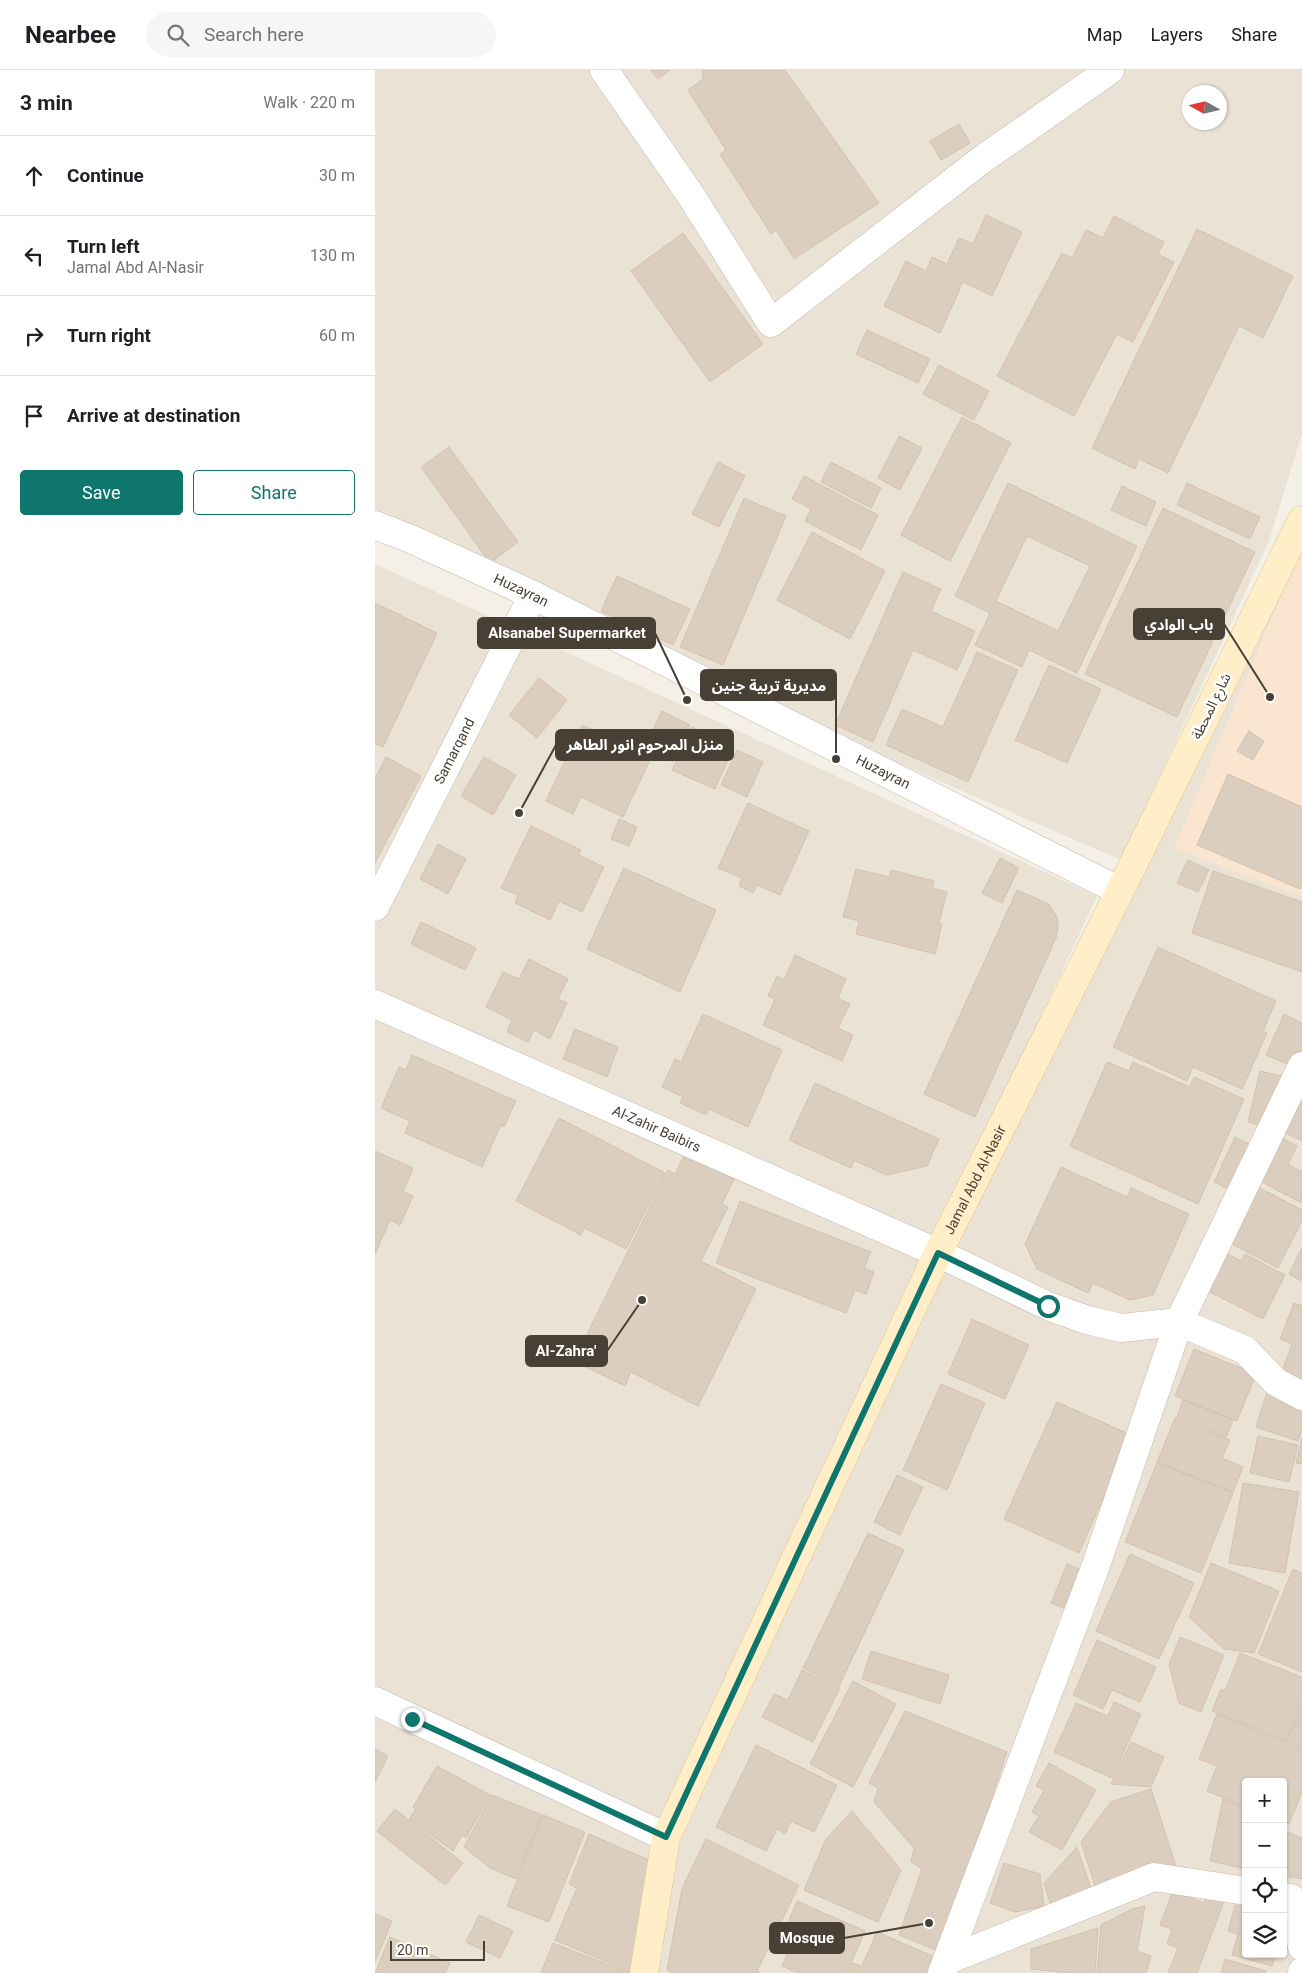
<!DOCTYPE html>
<html lang="en">
<head>
<meta charset="utf-8">
<style>
	:root { --surface:#fff; --page:#f6f6f6; --text:#202124; --muted:#757577; --line:#e0e0e0; --accent:#0f766e }
	body { margin:0; font-family:Roboto,"Noto Sans Arabic",sans-serif; background:var(--page); color:var(--text) }
	.controls { position:absolute; right:15px; bottom:15px; display:grid; overflow:hidden; border-radius:5px; box-shadow:0 1px 4px #0004 }
	.controls button { width:45px; height:45px; display:grid; place-items:center; padding:0; border:0; border-bottom:1px solid var(--line); background:var(--surface); color:var(--text); font:25px sans-serif }
	.compass { position:absolute; left:807px; top:15px; width:45px; height:45px; border-radius:50%; background:var(--surface); box-shadow:0 1px 4px #0004; rotate:278deg }
	.scale { position:absolute; left:15px; bottom:12px; width:95px; box-sizing:border-box; padding-left:5px; border:2px solid #494035; border-top:0; font-size:14px; line-height:18px; white-space:nowrap; color:#494035; -webkit-text-stroke:4px #fff; paint-order:stroke }
	.stop { position:absolute; width:15px; height:15px; margin:-11px; border:4px solid #0f766e; border-radius:50%; background:#fff }
	.stop.end { background:#0f766e; border-color:#fff; box-shadow:0 1px 5px #0008 }
	.list { margin:0; padding:0; list-style:none }
	h2 { display:flex; justify-content:space-between; align-items:center; height:65px; margin:0; padding:0 20px; font-size:21px }
	h2 small { font-size:16px; font-weight:400; color:var(--muted) }
	.list li { display:grid; grid-template-columns:32px 1fr auto; gap:15px; align-items:center; box-sizing:border-box; height:80px; padding:0 20px; border-top:1px solid var(--line) }
	.list b { display:block; font-size:19px; white-space:nowrap }
	.list p { margin:0; font-size:16px; white-space:nowrap; color:var(--muted) }
	.list em { font-size:16px; font-style:normal; color:var(--muted) }
	.actions { display:flex; gap:10px; padding:15px 20px }
	.actions a { flex:1; padding:11px 0; border:1px solid var(--accent); border-radius:5px; text-align:center; font-size:18px; color:var(--accent) }
	.actions .main { background:var(--accent); color:#fff }
	.icon { flex:none; width:28px; height:28px; fill:none; stroke:currentColor; stroke-width:2; stroke-linecap:round; stroke-linejoin:round }
	.map { position:relative; flex:none; width:927px; height:1903px; overflow:hidden }
	header { display:flex; align-items:center; gap:30px; box-sizing:border-box; height:70px; padding:0 25px; background:var(--surface); border-bottom:1px solid var(--line) }
	header strong { font-size:24px }
	nav { display:flex; gap:28px; margin-inline-start:auto; font-size:18px }
	.search { width:350px; height:45px; background:var(--page); display:flex; align-items:center; gap:12px; box-sizing:border-box; padding:0 18px; border-radius:28px; color:var(--muted); font-size:19px }
	main { display:flex }
	aside { flex:1; background:var(--surface) }
	.map>svg:first-child { display:block }
	.residential { fill:#eae2d4; fill-rule:evenodd }
	.commercial { fill:#f9e5d0 }
	.building { fill:#dbcebe; stroke:#d4c2ad; fill-rule:evenodd }
	.lines { fill:none; stroke-linecap:round; stroke-linejoin:round }
	.minor-casing { stroke:#c5baab; stroke-width:29 }
	.tertiary-casing { stroke:#c5baab; stroke-width:29 }
	.secondary-casing { stroke:#ddc593; stroke-width:29 }
	.minor { stroke:#fff; stroke-width:28 }
	.tertiary { stroke:#fff; stroke-width:28 }
	.secondary { stroke:#ffeec7; stroke-width:28 }
	.route { stroke:#0f766e; stroke-width:6 }
	.labels { text-anchor:middle; stroke-width:5; stroke-linejoin:round; paint-order:stroke }
	.street-label { font-size:14px; fill:#494035; stroke:#fff }
	.leader { fill:none; stroke:#494035; stroke-width:2 }
	.callout-dot { fill:#494035; stroke:#fff; stroke-width:2 }
	.callout { fill:#494035; stroke:#494035; stroke-width:2 }
	.callout-label { font-size:15px; text-anchor:middle; font-weight:bold; fill:#fff }
</style>
</head>
<body>
<header>
<strong>Nearbee</strong>
<div class="search"><svg class="icon" aria-label="search" viewBox="0 0 24 24"><circle cx="10" cy="10" r="6"/><path d="M15 15l6 6"/></svg>Search here</div>
<nav><a>Map</a><a>Layers</a><a>Share</a></nav>
</header>
<main>
<aside>
<h2>3 min<small>Walk · 220 m</small></h2>
<ul class="list">
<li><svg class="icon" aria-label="ahead" viewBox="0 0 24 24"><path d="M12 20V5M6 11l6-6 6 6"/></svg><div><b>Continue</b></div><em>30 m</em></li>
<li><svg class="icon" aria-label="left" viewBox="0 0 24 24"><path d="M17 20v-9H6M10 6l-5 5 5 5"/></svg><div><b>Turn left</b><p>Jamal Abd Al-Nasir</p></div><em>130 m</em></li>
<li><svg class="icon" aria-label="right" viewBox="0 0 24 24"><path d="M7 20v-9h11M14 6l5 5-5 5"/></svg><div><b>Turn right</b></div><em>60 m</em></li>
<li><svg class="icon" aria-label="arrive" viewBox="0 0 24 24"><path d="M6 21V4h12l-3 4 3 4H6"/></svg><div><b>Arrive at destination</b></div></li>
</ul>
<div class="actions"><a class="main">Save</a><a>Share</a></div>
</aside>
<div class="map">
<svg width="927" height="1903" viewBox="0 0 927 1903">
	<rect width="100%" height="100%" fill="#f5f0e7"/>
	<path class="residential" d="M 0,0 L 927,0 L 927,364 L 894,471 L 746,790 L 0,466 ZM 814,22 L 844,22 L 844,52 L 814,52 Z
		M 927,451 L 927,1903 L 0,1903 L 0,494 L 722,826 L 456,1398 ZM 871,1712 L 908,1712 L 908,1884 L 871,1884 Z"/>
	<path class="commercial" d="M 927,476 L 927,827 L 799,778 Z"/>
	<path class="building" d="M 276,0 L 295,0 L 283,9 Z
		M 327,0 L 410,0 L 504,133 L 419,189 L 401,160 L 396,164 L 345,84 L 351,80 L 313,20 L 328,9 Z
		M 584,54 L 595,73 L 566,90 L 555,71 Z
		M 611,145 L 647,162 L 617,226 L 588,212 L 565,263 L 509,236 L 531,191 L 551,201 L 557,187 L 572,194 L 584,168 L 598,174 Z
		M 739,146 L 789,172 L 783,184 L 799,192 L 758,272 L 742,264 L 699,346 L 622,306 L 687,183 L 697,188 L 711,160 L 728,168 Z
		M 822,159 L 918,206 L 888,268 L 864,256 L 793,403 L 764,389 L 760,399 L 717,378 Z
		M 308,163 L 388,274 L 335,312 L 256,201 Z
		M 492,260 L 555,289 L 543,313 L 481,284 Z
		M 564,295 L 614,321 L 599,350 L 548,324 Z
		M 587,347 L 636,373 L 575,491 L 526,465 Z
		M 524,366 L 547,378 L 525,420 L 503,408 Z
		M 74,377 L 143,472 L 115,493 L 46,397 Z
		M 343,392 L 370,406 L 344,457 L 317,444 Z
		M 456,392 L 506,418 L 496,438 L 446,412 Z
		M 429,406 L 503,445 L 486,480 L 430,451 L 436,439 L 417,429 Z
		M 633,413 L 762,476 L 702,603 L 654,580 L 647,597 L 600,575 L 615,543 L 580,526 ZM 652,466 L 715,496 L 683,561 L 621,531 Z
		M 812,413 L 885,447 L 875,469 L 802,435 Z
		M 747,416 L 781,432 L 771,456 L 736,440 Z
		M 369,428 L 411,446 L 348,595 L 305,577 Z
		M 788,438 L 880,482 L 802,647 L 710,604 Z
		M 437,462 L 510,501 L 475,569 L 402,530 Z
		M 528,502 L 566,519 L 556,541 L 600,561 L 582,600 L 538,580 L 498,672 L 460,655 Z
		M 242,506 L 315,539 L 298,575 L 226,541 Z
		M 0,533 L 62,563 L 8,677 L 0,674 Z
		M 602,582 L 643,600 L 593,712 L 511,675 L 527,639 L 568,657 Z
		M 674,595 L 726,619 L 692,693 L 640,670 Z
		M 164,608 L 192,630 L 162,668 L 134,645 Z
		M 287,641 L 315,655 L 298,692 L 269,678 Z
		M 207,655 L 276,688 L 248,747 L 206,727 L 198,744 L 171,731 Z
		M 317,657 L 359,677 L 340,719 L 297,700 Z
		M 874,661 L 889,671 L 878,690 L 862,681 Z
		M 362,680 L 388,692 L 372,727 L 346,715 Z
		M 11,687 L 46,706 L 0,793 L 0,709 Z
		M 109,687 L 141,705 L 118,745 L 86,726 Z
		M 853,704 L 927,737 L 927,814 L 925,819 L 822,775 Z
		M 373,733 L 434,761 L 405,825 L 382,815 L 378,823 L 364,816 L 367,808 L 343,798 Z
		M 244,749 L 262,757 L 254,776 L 236,769 Z
		M 156,756 L 206,780 L 204,785 L 229,797 L 207,842 L 184,831 L 175,850 L 140,833 L 143,825 L 126,818 Z
		M 63,774 L 91,789 L 73,824 L 45,809 Z
		M 625,788 L 644,798 L 627,833 L 607,823 Z
		M 813,790 L 834,800 L 823,822 L 802,813 Z
		M 249,798 L 341,840 L 305,922 L 212,879 Z
		M 481,799 L 514,807 L 516,800 L 559,811 L 557,818 L 572,822 L 564,853 L 567,854 L 560,884 L 481,864 L 484,851 L 468,847 Z
		M 838,801 L 927,832 L 927,902 L 817,863 Z
		M 642,820 L 674,834 L 682,848 L 683,858 L 681,868 L 600,1047 L 549,1024 Z
		M 46,852 L 101,878 L 90,900 L 36,874 Z
		M 783,877 L 901,931 L 888,961 L 892,963 L 867,1019 L 818,997 L 812,1011 L 738,977 Z
		M 420,885 L 471,909 L 463,928 L 475,934 L 463,958 L 478,965 L 467,991 L 388,955 L 400,929 L 393,926 L 402,906 L 409,910 Z
		M 154,889 L 193,909 L 183,929 L 192,933 L 175,969 L 159,960 L 153,972 L 132,962 L 137,950 L 111,937 L 128,902 L 144,909 Z
		M 328,944 L 407,980 L 373,1057 L 334,1039 L 331,1045 L 305,1033 L 308,1027 L 287,1017 L 300,989 L 306,992 Z
		M 909,944 L 927,953 L 927,979 L 919,997 L 891,985 Z
		M 200,959 L 243,977 L 232,1007 L 188,989 Z
		M 37,985 L 141,1031 L 129,1057 L 126,1055 L 107,1097 L 30,1063 L 35,1051 L 6,1038 L 24,997 L 31,1000 Z
		M 732,992 L 754,1001 L 758,992 L 815,1017 L 819,1007 L 869,1029 L 823,1134 L 695,1076 Z
		M 885,1001 L 906,1006 L 894,1057 L 873,1052 Z
		M 440,1013 L 564,1069 L 552,1096 L 511,1105 L 479,1090 L 476,1098 L 414,1070 Z
		M 927,1020 L 927,1071 L 903,1059 Z
		M 184,1048 L 290,1103 L 251,1179 L 209,1158 L 206,1165 L 141,1131 Z
		M 901,1065 L 922,1076 L 913,1094 L 927,1102 L 927,1133 L 879,1108 Z
		M 860,1067 L 882,1078 L 862,1123 L 839,1112 Z
		M 0,1081 L 38,1098 L 28,1122 L 38,1126 L 25,1155 L 15,1150 L 0,1184 Z
		M 310,1084 L 359,1109 L 347,1134 L 353,1137 L 326,1191 L 381,1219 L 323,1336 L 256,1302 L 250,1316 L 199,1291 L 293,1100 L 300,1104 Z
		M 686,1097 L 752,1127 L 756,1118 L 814,1144 L 778,1225 L 755,1230 L 718,1213 L 713,1223 L 662,1199 L 650,1174 Z
		M 879,1115 L 927,1140 L 927,1151 L 903,1198 L 851,1171 Z
		M 365,1131 L 496,1182 L 489,1198 L 499,1202 L 491,1224 L 480,1220 L 471,1243 L 341,1193 Z
		M 927,1178 L 927,1211 L 914,1204 Z
		M 846,1181 L 866,1191 L 870,1184 L 910,1205 L 888,1249 L 827,1218 Z
		M 919,1233 L 927,1236 L 927,1319 L 904,1310 L 917,1274 L 905,1269 Z
		M 597,1249 L 654,1275 L 630,1329 L 573,1304 Z
		M 819,1279 L 881,1304 L 862,1351 L 800,1326 Z
		M 566,1314 L 610,1333 L 572,1420 L 528,1400 Z
		M 893,1319 L 927,1330 L 927,1360 L 923,1371 L 881,1357 Z
		M 808,1330 L 858,1350 L 851,1367 L 802,1347 Z
		M 682,1332 L 756,1365 L 704,1483 L 629,1449 Z
		M 800,1348 L 855,1370 L 847,1388 L 868,1397 L 858,1422 L 782,1392 Z
		M 883,1366 L 923,1375 L 914,1412 L 875,1403 Z
		M 927,1368 L 927,1394 L 921,1393 Z
		M 782,1393 L 858,1423 L 826,1503 L 750,1472 Z
		M 522,1405 L 548,1417 L 525,1465 L 499,1452 Z
		M 868,1413 L 924,1422 L 910,1503 L 854,1493 Z
		M 493,1463 L 529,1480 L 464,1616 L 428,1598 Z
		M 755,1484 L 819,1513 L 784,1589 L 721,1561 Z
		M 836,1493 L 904,1521 L 879,1583 L 849,1579 L 814,1547 Z
		M 692,1494 L 712,1502 L 696,1541 L 676,1533 Z
		M 918,1499 L 927,1503 L 927,1602 L 883,1584 Z
		M 805,1567 L 849,1585 L 826,1642 L 804,1633 L 794,1594 Z
		M 722,1570 L 781,1597 L 765,1632 L 737,1620 L 728,1639 L 698,1625 Z
		M 496,1581 L 574,1605 L 565,1634 L 487,1609 Z
		M 865,1583 L 927,1607 L 927,1630 L 911,1671 L 837,1641 L 846,1619 L 850,1621 Z
		M 427,1600 L 465,1618 L 438,1672 L 387,1647 L 399,1624 L 413,1630 Z
		M 478,1611 L 521,1634 L 478,1717 L 435,1694 Z
		M 739,1632 L 766,1644 L 737,1708 L 679,1682 L 701,1633 L 733,1646 Z
		M 927,1635 L 927,1677 L 912,1671 Z
		M 530,1641 L 632,1682 L 565,1882 L 524,1865 L 547,1799 L 536,1792 L 539,1778 L 499,1732 L 503,1718 L 494,1713 Z
		M 842,1644 L 927,1679 L 927,1722 L 914,1754 L 908,1752 L 908,1712 L 871,1712 L 871,1737 L 832,1721 L 842,1696 L 824,1689 Z
		M 756,1672 L 789,1687 L 776,1717 L 736,1714 Z
		M 381,1675 L 462,1715 L 439,1762 L 416,1751 L 410,1764 L 402,1759 L 391,1781 L 341,1757 Z
		M 0,1679 L 13,1686 L 0,1712 Z
		M 674,1693 L 721,1720 L 687,1780 L 654,1762 L 664,1746 L 657,1742 L 669,1720 L 661,1716 Z
		M 62,1696 L 115,1725 L 91,1768 L 87,1765 L 78,1781 L 34,1749 L 41,1739 L 38,1737 Z
		M 776,1719 L 801,1796 L 722,1822 L 706,1772 L 736,1732 Z
		M 117,1725 L 167,1745 L 141,1809 L 115,1798 L 89,1777 Z
		M 848,1729 L 871,1738 L 871,1799 L 835,1791 Z
		M 20,1739 L 88,1793 L 70,1815 L 2,1761 Z
		M 477,1741 L 526,1800 L 503,1852 L 429,1820 L 451,1769 Z
		M 168,1745 L 210,1762 L 174,1852 L 132,1836 Z
		M 908,1760 L 927,1768 L 927,1809 L 908,1806 Z
		M 214,1764 L 276,1791 L 255,1902 L 180,1870 L 202,1818 L 194,1814 Z
		M 331,1769 L 424,1815 L 382,1901 L 385,1903 L 298,1903 L 292,1900 L 307,1819 Z
		M 702,1777 L 717,1821 L 676,1835 L 669,1813 Z
		M 629,1793 L 665,1804 L 669,1836 L 640,1842 L 615,1833 Z
		M 834,1819 L 851,1826 L 822,1903 L 793,1903 L 803,1878 L 792,1874 L 797,1859 L 785,1855 L 798,1821 L 829,1833 Z
		M 422,1831 L 490,1861 L 472,1903 L 422,1903 L 407,1896 L 417,1873 L 406,1869 Z
		M 860,1835 L 871,1838 L 871,1884 L 901,1884 L 897,1896 L 857,1885 L 863,1864 L 853,1861 Z
		M 770,1836 L 762,1881 L 776,1886 L 771,1903 L 722,1903 L 726,1855 L 757,1839 Z
		M 0,1844 L 17,1851 L 0,1892 Z
		M 104,1845 L 138,1861 L 125,1888 L 91,1872 Z
		M 723,1858 L 720,1903 L 693,1903 L 656,1899 L 656,1879 Z
		M 502,1862 L 562,1888 L 556,1903 L 474,1903 L 478,1893 L 487,1896 Z
		M 15,1867 L 75,1893 L 70,1903 L 0,1903 Z
		M 178,1873 L 254,1903 L 166,1903 Z
		M 850,1889 L 891,1901 L 890,1903 L 846,1903 Z"/>
	<g class="lines">
		<g class="minor-casing">
			<g id="minor">
				<path d="M 229,0 L 315,124 L 396,253 L 605,91 L 735,0"/>
				<path id="s1" d="M 0,837 L 158,525"/>
				<path id="s2" d="M 0,934 L 563,1183 L 673,1236 L 712,1250 L 746,1258 L 804,1252 L 870,1280 L 901,1312 L 927,1326"/>
				<path d="M 916,1828 L 927,1877"/>
				<path d="M 573,1890 L 779,1807 L 871,1821"/>
				<path d="M 567,1903 L 720,1498 L 804,1252 L 927,996"/>
				<path d="M 927,1903 L 927,1902"/>
			</g>
		</g>
		<g class="tertiary-casing">
			<g id="tertiary">
				<path id="s3" d="M 0,455 L 36,469 L 158,525 L 745,821"/>
				<path d="M 0,1631 L 291,1767"/>
			</g>
		</g>
		<g class="secondary-casing">
			<g id="secondary">
				<path id="s4" d="M 269,1903 L 291,1767 L 563,1183 L 745,821 L 927,450"/>
			</g>
		</g>
		<use href="#minor" class="minor"/>
		<use href="#tertiary" class="tertiary"/>
		<use href="#secondary" class="secondary"/>
	</g>
	<g class="lines">
		<path class="route" d="M 37,1649 L 291,1767 L 563,1183 L 673,1236"/>
	</g>
	<g class="labels">
		<g class="street-label">
			<text dy="5" stroke="none"><textPath href="#s3" startOffset="160">Huzayran</textPath></text>
			<text transform="translate(836 636) rotate(-64)" y="5">شارع المحطة</text>
			<text dy="5" stroke="none"><textPath href="#s1" startOffset="175">Samarqand</textPath></text>
			<text dy="5" stroke="none"><textPath href="#s3" startOffset="565">Huzayran</textPath></text>
			<text dy="5" stroke="none"><textPath href="#s2" startOffset="308">Al-Zahir Baibirs</textPath></text>
			<text dy="5" stroke="none"><textPath href="#s4" startOffset="864">Jamal Abd Al-Nasir</textPath></text>
		</g>
	</g>
	<path class="leader" d="M895 627L849 554M312 630L280 563M461 689L461 615M144 743L181 675M267 1230L232 1281M554 1853L469 1868"/>
	<g class="callout-dot">
		<circle cx="895" cy="627" r="5"/>
		<circle cx="312" cy="630" r="5"/>
		<circle cx="461" cy="689" r="5"/>
		<circle cx="144" cy="743" r="5"/>
		<circle cx="267" cy="1230" r="5"/>
		<circle cx="554" cy="1853" r="5"/>
	</g>
	<g class="callout">
		<rect x="759" y="539" width="90" height="30" rx="5"/>
		<rect x="103" y="548" width="177" height="30" rx="5"/>
		<rect x="326" y="600" width="135" height="30" rx="5"/>
		<rect x="181" y="660" width="177" height="30" rx="5"/>
		<rect x="151" y="1266" width="81" height="30" rx="5"/>
		<rect x="395" y="1853" width="74" height="30" rx="5"/>
	</g>
	<g class="callout-label">
		<text x="804" y="560">باب الوادي</text>
		<text x="192" y="568">Alsanabel Supermarket</text>
		<text x="394" y="621">مديرية تربية جنين</text>
		<text x="270" y="680">منزل المرحوم انور الطاهر</text>
		<text x="191" y="1286">Al-Zahra'</text>
		<text x="432" y="1873">Mosque</text>
	</g>
</svg>
<div class="controls">
<button>+</button>
<button>−</button>
<button><svg class="icon" aria-label="locate" viewBox="0 0 24 24"><circle cx="12" cy="12" r="6"/><path d="M12 2v4M12 18v4M2 12h4M18 12h4"/></svg></button>
<button><svg class="icon" aria-label="layers" viewBox="0 0 24 24"><path d="M12 4l9 5-9 5-9-5zM3 14l9 5 9-5"/></svg></button>
</div>
<svg class="compass" viewBox="-18 -18 36 36"><path d="M0-13l5 13h-10z" fill="#e53935"/><path d="M0 13l5-13h-10z" fill="#757577"/></svg>
<div class="scale">20 m</div>
<div class="stop" style="left:673px;top:1236px"></div>
<div class="stop end" style="left:37px;top:1649px"></div>
</div>
</main>
</body>
</html>
